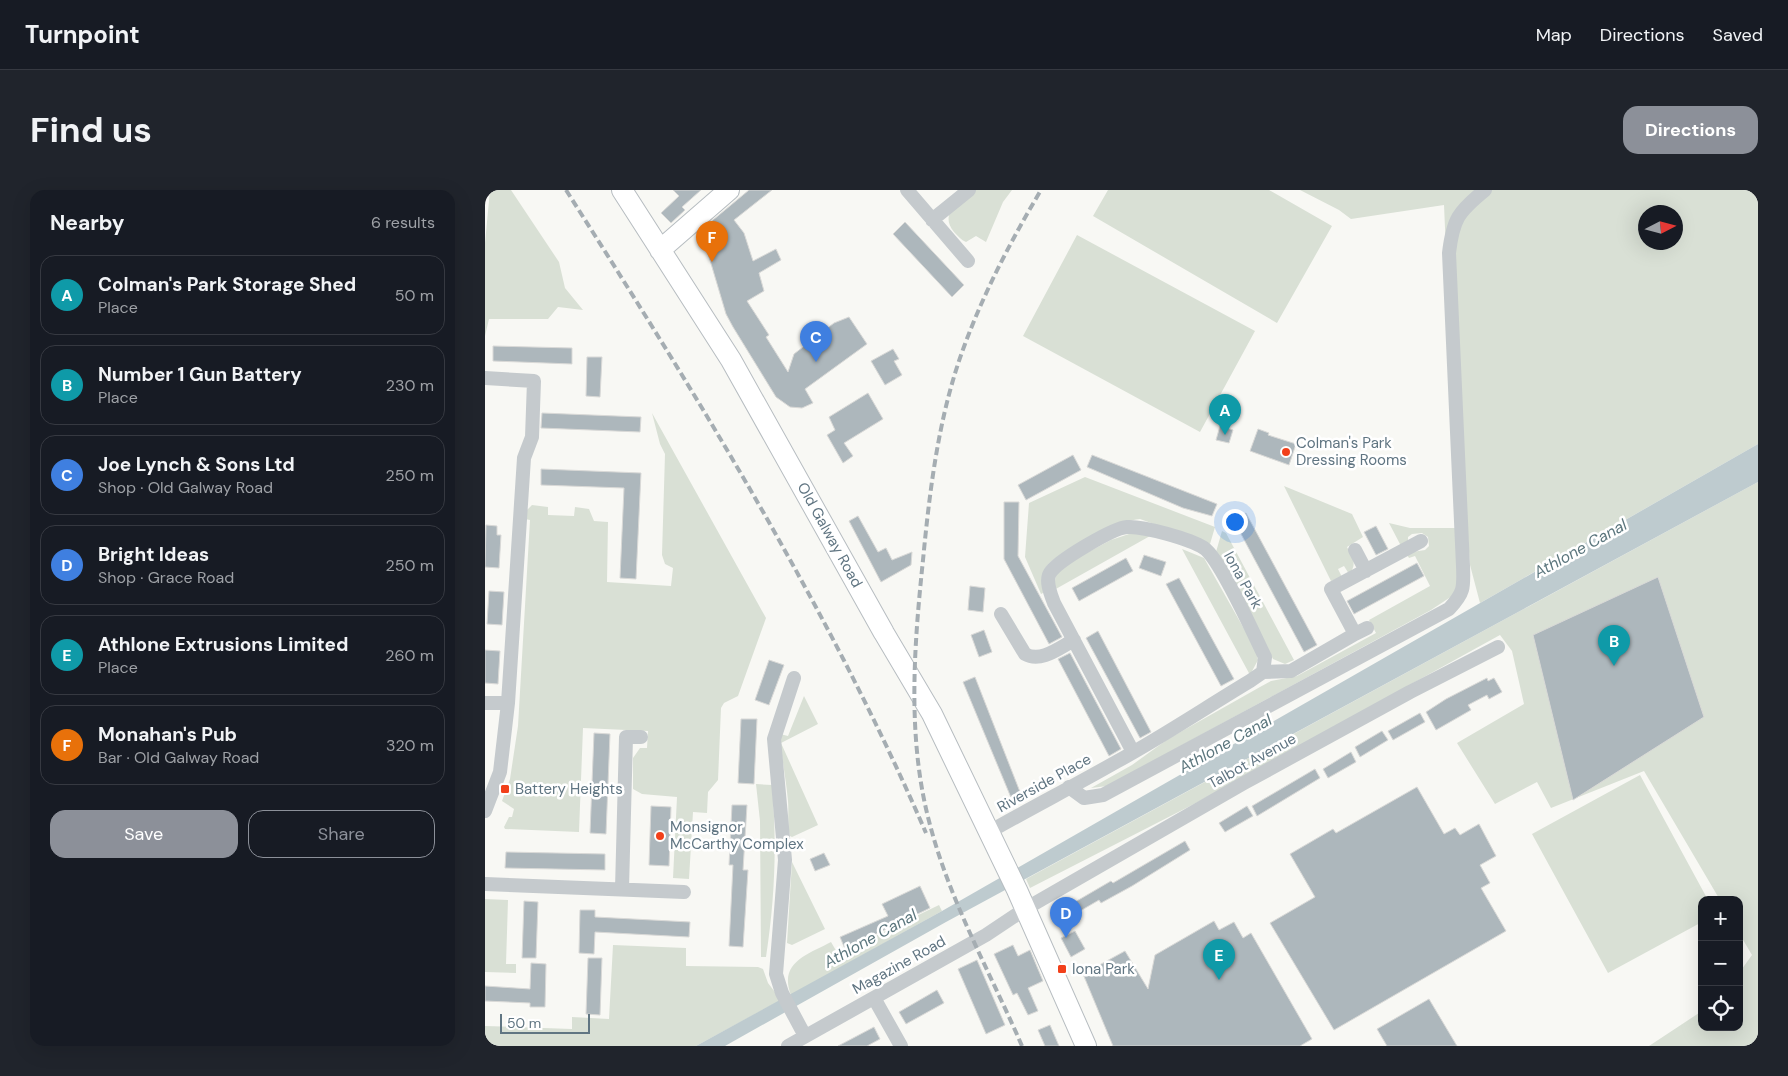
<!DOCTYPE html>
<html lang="en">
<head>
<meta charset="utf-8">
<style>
	:root { --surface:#171b24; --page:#20242c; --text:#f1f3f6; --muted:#9ea1a6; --line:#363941; --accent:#8c9099 }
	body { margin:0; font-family:"DM Sans",sans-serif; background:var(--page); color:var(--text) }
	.controls { position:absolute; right:15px; bottom:15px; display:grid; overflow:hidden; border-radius:10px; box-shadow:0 5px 20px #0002 }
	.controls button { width:45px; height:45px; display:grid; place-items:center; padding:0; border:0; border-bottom:1px solid var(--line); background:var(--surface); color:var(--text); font:25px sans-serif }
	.compass { position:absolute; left:1153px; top:15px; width:45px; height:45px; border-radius:50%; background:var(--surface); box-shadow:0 5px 20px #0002; rotate:84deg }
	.scale { position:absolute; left:15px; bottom:12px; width:90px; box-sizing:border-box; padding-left:5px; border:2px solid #607582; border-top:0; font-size:14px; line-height:18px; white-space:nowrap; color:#607582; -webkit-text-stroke:4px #fff; paint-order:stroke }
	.you { position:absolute; left:749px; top:331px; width:18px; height:18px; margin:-12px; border:4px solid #fff; border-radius:50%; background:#1a73e8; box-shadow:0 0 0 8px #1a73e833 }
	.badge { display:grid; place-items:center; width:32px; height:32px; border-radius:50%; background:var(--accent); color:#fff; font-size:16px; font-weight:700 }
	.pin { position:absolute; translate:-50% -41px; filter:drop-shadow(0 1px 2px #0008) }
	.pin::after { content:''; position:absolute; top:26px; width:18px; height:15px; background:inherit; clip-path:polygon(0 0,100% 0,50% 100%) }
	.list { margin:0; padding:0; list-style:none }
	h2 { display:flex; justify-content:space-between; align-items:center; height:65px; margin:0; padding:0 20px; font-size:21px }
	h2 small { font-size:16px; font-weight:400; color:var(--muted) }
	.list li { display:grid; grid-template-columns:32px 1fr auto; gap:15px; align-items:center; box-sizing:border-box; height:80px; margin:0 10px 10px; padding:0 10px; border:1px solid var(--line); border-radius:15px }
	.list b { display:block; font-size:19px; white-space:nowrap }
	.list p { margin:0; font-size:16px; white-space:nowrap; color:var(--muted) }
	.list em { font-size:16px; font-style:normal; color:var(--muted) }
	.actions { display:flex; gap:10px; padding:15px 20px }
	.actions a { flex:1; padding:11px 0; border:1px solid var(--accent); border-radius:15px; text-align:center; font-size:18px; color:var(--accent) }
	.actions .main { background:var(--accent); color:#fff }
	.icon { flex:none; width:28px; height:28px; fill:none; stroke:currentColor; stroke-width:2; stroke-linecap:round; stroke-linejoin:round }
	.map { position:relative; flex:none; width:1273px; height:856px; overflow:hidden; border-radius:15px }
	header { display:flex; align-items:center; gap:30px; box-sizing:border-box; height:70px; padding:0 25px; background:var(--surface); border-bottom:1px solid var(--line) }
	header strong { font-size:24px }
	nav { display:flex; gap:28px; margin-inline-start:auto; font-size:18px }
	.intro { display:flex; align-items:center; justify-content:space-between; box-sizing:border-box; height:120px; padding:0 30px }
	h1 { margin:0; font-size:35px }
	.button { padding:12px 22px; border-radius:15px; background:var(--accent); color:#fff; font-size:18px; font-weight:700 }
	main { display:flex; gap:30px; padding:0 30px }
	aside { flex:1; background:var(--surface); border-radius:15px; box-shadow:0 5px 20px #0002 }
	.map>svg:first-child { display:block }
	.green { fill:#d9e0d5; fill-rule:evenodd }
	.water { fill:#becbcf }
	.building { fill:#adb7bc; stroke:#d9d9d7 }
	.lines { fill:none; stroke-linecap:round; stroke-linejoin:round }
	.secondary-casing { stroke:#b7bdc1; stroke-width:22 }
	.minor { stroke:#c5cacd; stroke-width:14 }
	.secondary { stroke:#fff; stroke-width:20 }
	.rail { stroke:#a5adb2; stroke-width:4; stroke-dasharray:8 4; stroke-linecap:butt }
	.poi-dot { fill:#f2401a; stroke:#fff; stroke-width:2 }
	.labels { text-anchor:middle; stroke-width:5; stroke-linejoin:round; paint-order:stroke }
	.poi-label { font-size:15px; fill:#607582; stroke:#fff; text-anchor:start }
	.street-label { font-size:15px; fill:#607582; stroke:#fff }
	.water-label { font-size:16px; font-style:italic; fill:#5b767d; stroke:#fff }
</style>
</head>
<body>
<header>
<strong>Turnpoint</strong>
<nav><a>Map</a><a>Directions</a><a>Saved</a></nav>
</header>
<div class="intro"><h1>Find us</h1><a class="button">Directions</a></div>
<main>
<aside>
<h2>Nearby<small>6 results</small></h2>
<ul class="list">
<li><span class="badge" style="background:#0f9aa8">A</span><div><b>Colman's Park Storage Shed</b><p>Place</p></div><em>50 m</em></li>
<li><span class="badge" style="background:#0f9aa8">B</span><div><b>Number 1 Gun Battery</b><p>Place</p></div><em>230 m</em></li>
<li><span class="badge" style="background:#3f7fe0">C</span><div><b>Joe Lynch &amp; Sons Ltd</b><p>Shop · Old Galway Road</p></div><em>250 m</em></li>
<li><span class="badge" style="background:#3f7fe0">D</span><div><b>Bright Ideas</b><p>Shop · Grace Road</p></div><em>250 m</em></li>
<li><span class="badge" style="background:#0f9aa8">E</span><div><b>Athlone Extrusions Limited</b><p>Place</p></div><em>260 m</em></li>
<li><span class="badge" style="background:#e8710a">F</span><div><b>Monahan's Pub</b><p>Bar · Old Galway Road</p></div><em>320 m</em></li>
</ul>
<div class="actions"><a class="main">Save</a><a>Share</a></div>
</aside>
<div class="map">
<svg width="1273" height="856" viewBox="0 0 1273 856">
	<rect width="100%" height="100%" fill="#f8f8f4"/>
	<path class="green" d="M 5,0 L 26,0 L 74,72 L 80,98 L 98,120 L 73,117 L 63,129 L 4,129 L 0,146 L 0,53 Z
		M 491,0 L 527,0 L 518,12 L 501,52 L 491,46 L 481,52 C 476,50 473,46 469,42 C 453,22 476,12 491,0 Z
		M 623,0 L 784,0 L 847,36 L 792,133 L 608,26 Z
		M 815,0 L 1273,0 L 1273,254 L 995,413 L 985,375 L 983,347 L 974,395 L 967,406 L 946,420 L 622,596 L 606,598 L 647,575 L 683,549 L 775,497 L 786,491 L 812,486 L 891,443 L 884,430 L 945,396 L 930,366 L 924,368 L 921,363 L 940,360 L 944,356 L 943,347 L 937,343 L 927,344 L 923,347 L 923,352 L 916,356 L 904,333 L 925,338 L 973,338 L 959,15 L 866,29 L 854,20 ZM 1160,22 L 1190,22 L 1190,52 L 1160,52 Z
		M 592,45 L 770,141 L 715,242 L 538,146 Z
		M 167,223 L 281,428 L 253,506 L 239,513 L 236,518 L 233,590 L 223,602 L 222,623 L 208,622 L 204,689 L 188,688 L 192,607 L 157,604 L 148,599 L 148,568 L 155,558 L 162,558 L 163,541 L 98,538 L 94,642 L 20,639 L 19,637 L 24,627 L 27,627 L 29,619 L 17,611 L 25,589 L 33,536 L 45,330 L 40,329 L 42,320 L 47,315 L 63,317 L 63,325 L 89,326 L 90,317 L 104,319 L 109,331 L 123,332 L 122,392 L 186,396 L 188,378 L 180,374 L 177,365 L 180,264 L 175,254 Z
		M 600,287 L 730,337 L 725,354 L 655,329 C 637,330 567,364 560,379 C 557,386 559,395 560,402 L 556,404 L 540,367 L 544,313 Z
		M 1273,292 L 1273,856 L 1164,856 L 1217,821 L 1217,837 L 1254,837 L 1254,783 L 1267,765 L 1254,743 L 1254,710 L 1235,710 L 1159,581 L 1066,618 L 1052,592 L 1010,614 L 972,553 L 1039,514 L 1027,461 L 1015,445 L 711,613 L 545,698 L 541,689 Z
		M 799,296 L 867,324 L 878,347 L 862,357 C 867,367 873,374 864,384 L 859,376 L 853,379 L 857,387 L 846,391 Z
		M 737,341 L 741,343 L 809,470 L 800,474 L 788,469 L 731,362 Z
		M 647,343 L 665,346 L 569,400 L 571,382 L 575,377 L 626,350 Z
		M 697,359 L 719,368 L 771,460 L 773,470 L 765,485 Z
		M 319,506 L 333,534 L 296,553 L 333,635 L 307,647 L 305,646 C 302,635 304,622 303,611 C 301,588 296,566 295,544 L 303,546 Z
		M 1155,585 L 1223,710 L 1217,710 L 1217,732 L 1123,783 L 1047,644 Z
		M 271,594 L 287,595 C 292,653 290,709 281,767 L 276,767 L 275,631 Z
		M 307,672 L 340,739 L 307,755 L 302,753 Z
		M 0,709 L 23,710 L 21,774 L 31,774 L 31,783 L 0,782 Z
		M 454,715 L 457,721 L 306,805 C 293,772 324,764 346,752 L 353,764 Z
		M 128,755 L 201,758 L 201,776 L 273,777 L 278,779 L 283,793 L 296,810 L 211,856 L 0,856 L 0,836 L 87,839 L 87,827 L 124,829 Z"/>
	<path class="water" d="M 1273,254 L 1273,292 L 461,732 L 240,856 L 211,856 L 457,721 Z"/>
	<path class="building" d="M 188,0 L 216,0 L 197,17 L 200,20 L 186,33 L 176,23 L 194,6 Z
		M 264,0 L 287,0 L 249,30 L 259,43 L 268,71 L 291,59 L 296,70 L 274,83 L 279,101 L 262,111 L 284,145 L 281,147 L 303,182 L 309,164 L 349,133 L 364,127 L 382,154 L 320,199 L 328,213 L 317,218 L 305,217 L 291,207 L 248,137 L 241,124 L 216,40 Z
		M 420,32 L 479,95 L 467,107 L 408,44 Z
		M 8,156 L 87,158 L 87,174 L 8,171 Z
		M 408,159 L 414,169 L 409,171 L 417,185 L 400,195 L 386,171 Z
		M 102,167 L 117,167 L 115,207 L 101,206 Z
		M 383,203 L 398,229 L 359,253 L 368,266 L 358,273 L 342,245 L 350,240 L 344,227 Z
		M 57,223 L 156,227 L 155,242 L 56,238 Z
		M 735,236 L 748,240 L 744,253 L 731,250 Z
		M 773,239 L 784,243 L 783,245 L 811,254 L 804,275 L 765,261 Z
		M 588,265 L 596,280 L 541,310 L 533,295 Z
		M 607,265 L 732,314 L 727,326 L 698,318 L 602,277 Z
		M 56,279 L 156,283 L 151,389 L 135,388 L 139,298 L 56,295 Z
		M 519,312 L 534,312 L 533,366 L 577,447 L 564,454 L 519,369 Z
		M 761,323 L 832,455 L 819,462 L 748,329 Z
		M 373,326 L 393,362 L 401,358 L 407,370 L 427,362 L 426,375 L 396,392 L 364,331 Z
		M 1,335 L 12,336 L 12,345 L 16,345 L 14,378 L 0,377 Z
		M 891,336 L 903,359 L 891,365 L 879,342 Z
		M 659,365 L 681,372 L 676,386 L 654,378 Z
		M 641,368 L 648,381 L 594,411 L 587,398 Z
		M 932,373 L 939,386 L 869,424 L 862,411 Z
		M 1173,387 L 1219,527 L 1088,610 L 1048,445 Z
		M 694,388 L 749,489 L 736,496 L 681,394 Z
		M 485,396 L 500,398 L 498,422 L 483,420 Z
		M 4,401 L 19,402 L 17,435 L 2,434 Z
		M 499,440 L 507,462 L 494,467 L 486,445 Z
		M 613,441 L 666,542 L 655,548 L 601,448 Z
		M 0,460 L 15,461 L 13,494 L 0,493 Z
		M 585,463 L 636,559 L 624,566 L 573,469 Z
		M 284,470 L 299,475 L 284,515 L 270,510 Z
		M 490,487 L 537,607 L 527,610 L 478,492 Z
		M 1002,488 L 1003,491 L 1009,488 L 1017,502 L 1004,509 L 1002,505 L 983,515 L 986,520 L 951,540 L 941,522 L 961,509 Z
		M 935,523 L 940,532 L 908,550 L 903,541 Z
		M 256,529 L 272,529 L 269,594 L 253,593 Z
		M 897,541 L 903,550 L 875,567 L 870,557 Z
		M 109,543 L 125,544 L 121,644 L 105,643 Z
		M 866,562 L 871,572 L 843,588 L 838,579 Z
		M 830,579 L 835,588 L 772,626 L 767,616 Z
		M 932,597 L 959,644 L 970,638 L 975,645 L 994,634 L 1011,666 L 995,675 L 1005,693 L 996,698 L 1021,741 L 849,840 L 785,733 L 830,707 L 805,664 L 848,639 L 851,643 Z
		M 247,615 L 262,615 L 258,680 L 263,680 L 258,757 L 244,756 L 248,675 L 244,675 Z
		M 166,616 L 186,617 L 184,676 L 164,675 Z
		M 762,616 L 768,626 L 740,642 L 734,633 Z
		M 700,651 L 705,660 L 647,696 L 616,713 L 614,710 L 583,728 L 578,719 L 626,691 L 628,693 Z
		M 21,662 L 120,664 L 120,680 L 20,678 Z
		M 339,663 L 345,675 L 330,681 L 325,669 Z
		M 435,696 L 445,718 L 360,759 L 355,747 L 403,726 L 397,714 Z
		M 39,711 L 53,712 L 51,768 L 37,768 Z
		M 95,720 L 110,720 L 110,727 L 205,732 L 204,747 L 110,742 L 109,764 L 94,763 Z
		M 729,731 L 734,740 L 749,732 L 758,748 L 766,743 L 827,849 L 815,856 L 628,856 L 598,784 L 640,761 L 663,799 L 670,765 Z
		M 590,741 L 600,759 L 586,767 L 576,748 Z
		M 528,755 L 533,766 L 545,760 L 558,791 L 543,798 L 553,821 L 543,825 L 532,803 L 528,805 L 509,764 Z
		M 103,768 L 117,768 L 115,825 L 101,824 Z
		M 492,770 L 520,835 L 501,844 L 473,779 Z
		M 46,773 L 61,774 L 60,817 L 45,817 L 45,813 L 0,811 L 0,796 L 45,799 Z
		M 452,800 L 459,813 L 421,834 L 414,822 Z
		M 944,809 L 972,856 L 902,856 L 892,839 Z
		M 565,835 L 574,856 L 560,856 L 553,840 Z
		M 389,837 L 395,849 L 382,856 L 353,856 Z"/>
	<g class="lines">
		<g class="secondary-casing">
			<path id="secondary" d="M 137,0 L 246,170 L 399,443 L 447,524 L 532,700 L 601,856
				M 175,60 L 244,0"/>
		</g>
		<path class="minor" d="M 422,0 L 483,71
			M 447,30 L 484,0
			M 870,360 L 881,381
			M 516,424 L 540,464 C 556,473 574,458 589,450
			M 870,444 L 882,438
			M 778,482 L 806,481 L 870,444 L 846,399 L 936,351
			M 309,488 L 289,549 L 300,670 L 291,784 L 297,803 L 320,846
			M 0,513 L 23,513
			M 584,597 L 599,608 L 618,605 L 964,419 C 979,403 979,398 978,376 L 964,63 C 968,29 973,22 1000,0
			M 0,621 L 15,582 L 23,513 L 39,268 L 47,247 L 49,191 L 0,188
			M 504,642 C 546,618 589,596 631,572 C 677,547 720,518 765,491 L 778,482 L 780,467 C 769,445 736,370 719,358 C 705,349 659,336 642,337 C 628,338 572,371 565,383 C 560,391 566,405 569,413 L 648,562
			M 0,694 L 199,702
			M 137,699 L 141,547 L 156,547
			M 389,808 L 416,856
			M 303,856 L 501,745 L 540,719 L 759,593 L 925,502 L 1013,457"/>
		<use href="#secondary" class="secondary"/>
		<path class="rail" d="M 81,0 C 213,207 343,417 441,643
			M 537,856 C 505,782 464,710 444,631 C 422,547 429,456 438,370 C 445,297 454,223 480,154 C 500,100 527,49 556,0"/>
	</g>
	<g class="poi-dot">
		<circle cx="801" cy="262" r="5"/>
		<rect x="15" y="594" width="10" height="10" rx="2.5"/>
		<circle cx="175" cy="646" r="5"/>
		<rect x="572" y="774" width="10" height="10" rx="2.5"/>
	</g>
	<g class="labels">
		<g class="poi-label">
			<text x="811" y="258">Colman's Park<tspan x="811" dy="17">Dressing Rooms</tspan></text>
			<text x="30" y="604">Battery Heights</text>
			<text x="185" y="642">Monsignor<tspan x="185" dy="17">McCarthy Complex</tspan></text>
			<text x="587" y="784">Iona Park</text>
		</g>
		<g class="street-label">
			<text transform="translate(345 345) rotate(61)" y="5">Old Galway Road</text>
			<text transform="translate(758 390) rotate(61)" y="5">Iona Park</text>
			<text transform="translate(767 571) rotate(-29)" y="5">Talbot Avenue</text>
			<text transform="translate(559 593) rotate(-29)" y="5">Riverside Place</text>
			<text transform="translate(414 775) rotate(-29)" y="5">Magazine Road</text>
		</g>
		<g class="water-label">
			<text transform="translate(1095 358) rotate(-29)" y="6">Athlone Canal</text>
			<text transform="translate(740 553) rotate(-29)" y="6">Athlone Canal</text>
			<text transform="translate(385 748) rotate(-29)" y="6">Athlone Canal</text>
		</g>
	</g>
</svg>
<div class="controls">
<button>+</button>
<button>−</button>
<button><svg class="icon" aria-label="locate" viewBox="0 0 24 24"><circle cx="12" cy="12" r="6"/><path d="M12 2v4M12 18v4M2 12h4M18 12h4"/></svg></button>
</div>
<svg class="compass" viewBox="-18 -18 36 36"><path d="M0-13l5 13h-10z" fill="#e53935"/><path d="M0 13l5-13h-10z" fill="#9ea1a6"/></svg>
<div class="scale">50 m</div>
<div class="you"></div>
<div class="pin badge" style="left:740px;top:245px;background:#0f9aa8">A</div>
<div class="pin badge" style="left:1129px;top:476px;background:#0f9aa8">B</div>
<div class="pin badge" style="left:331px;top:172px;background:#3f7fe0">C</div>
<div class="pin badge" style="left:581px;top:748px;background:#3f7fe0">D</div>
<div class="pin badge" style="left:734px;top:790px;background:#0f9aa8">E</div>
<div class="pin badge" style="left:227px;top:72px;background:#e8710a">F</div>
</div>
</main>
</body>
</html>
